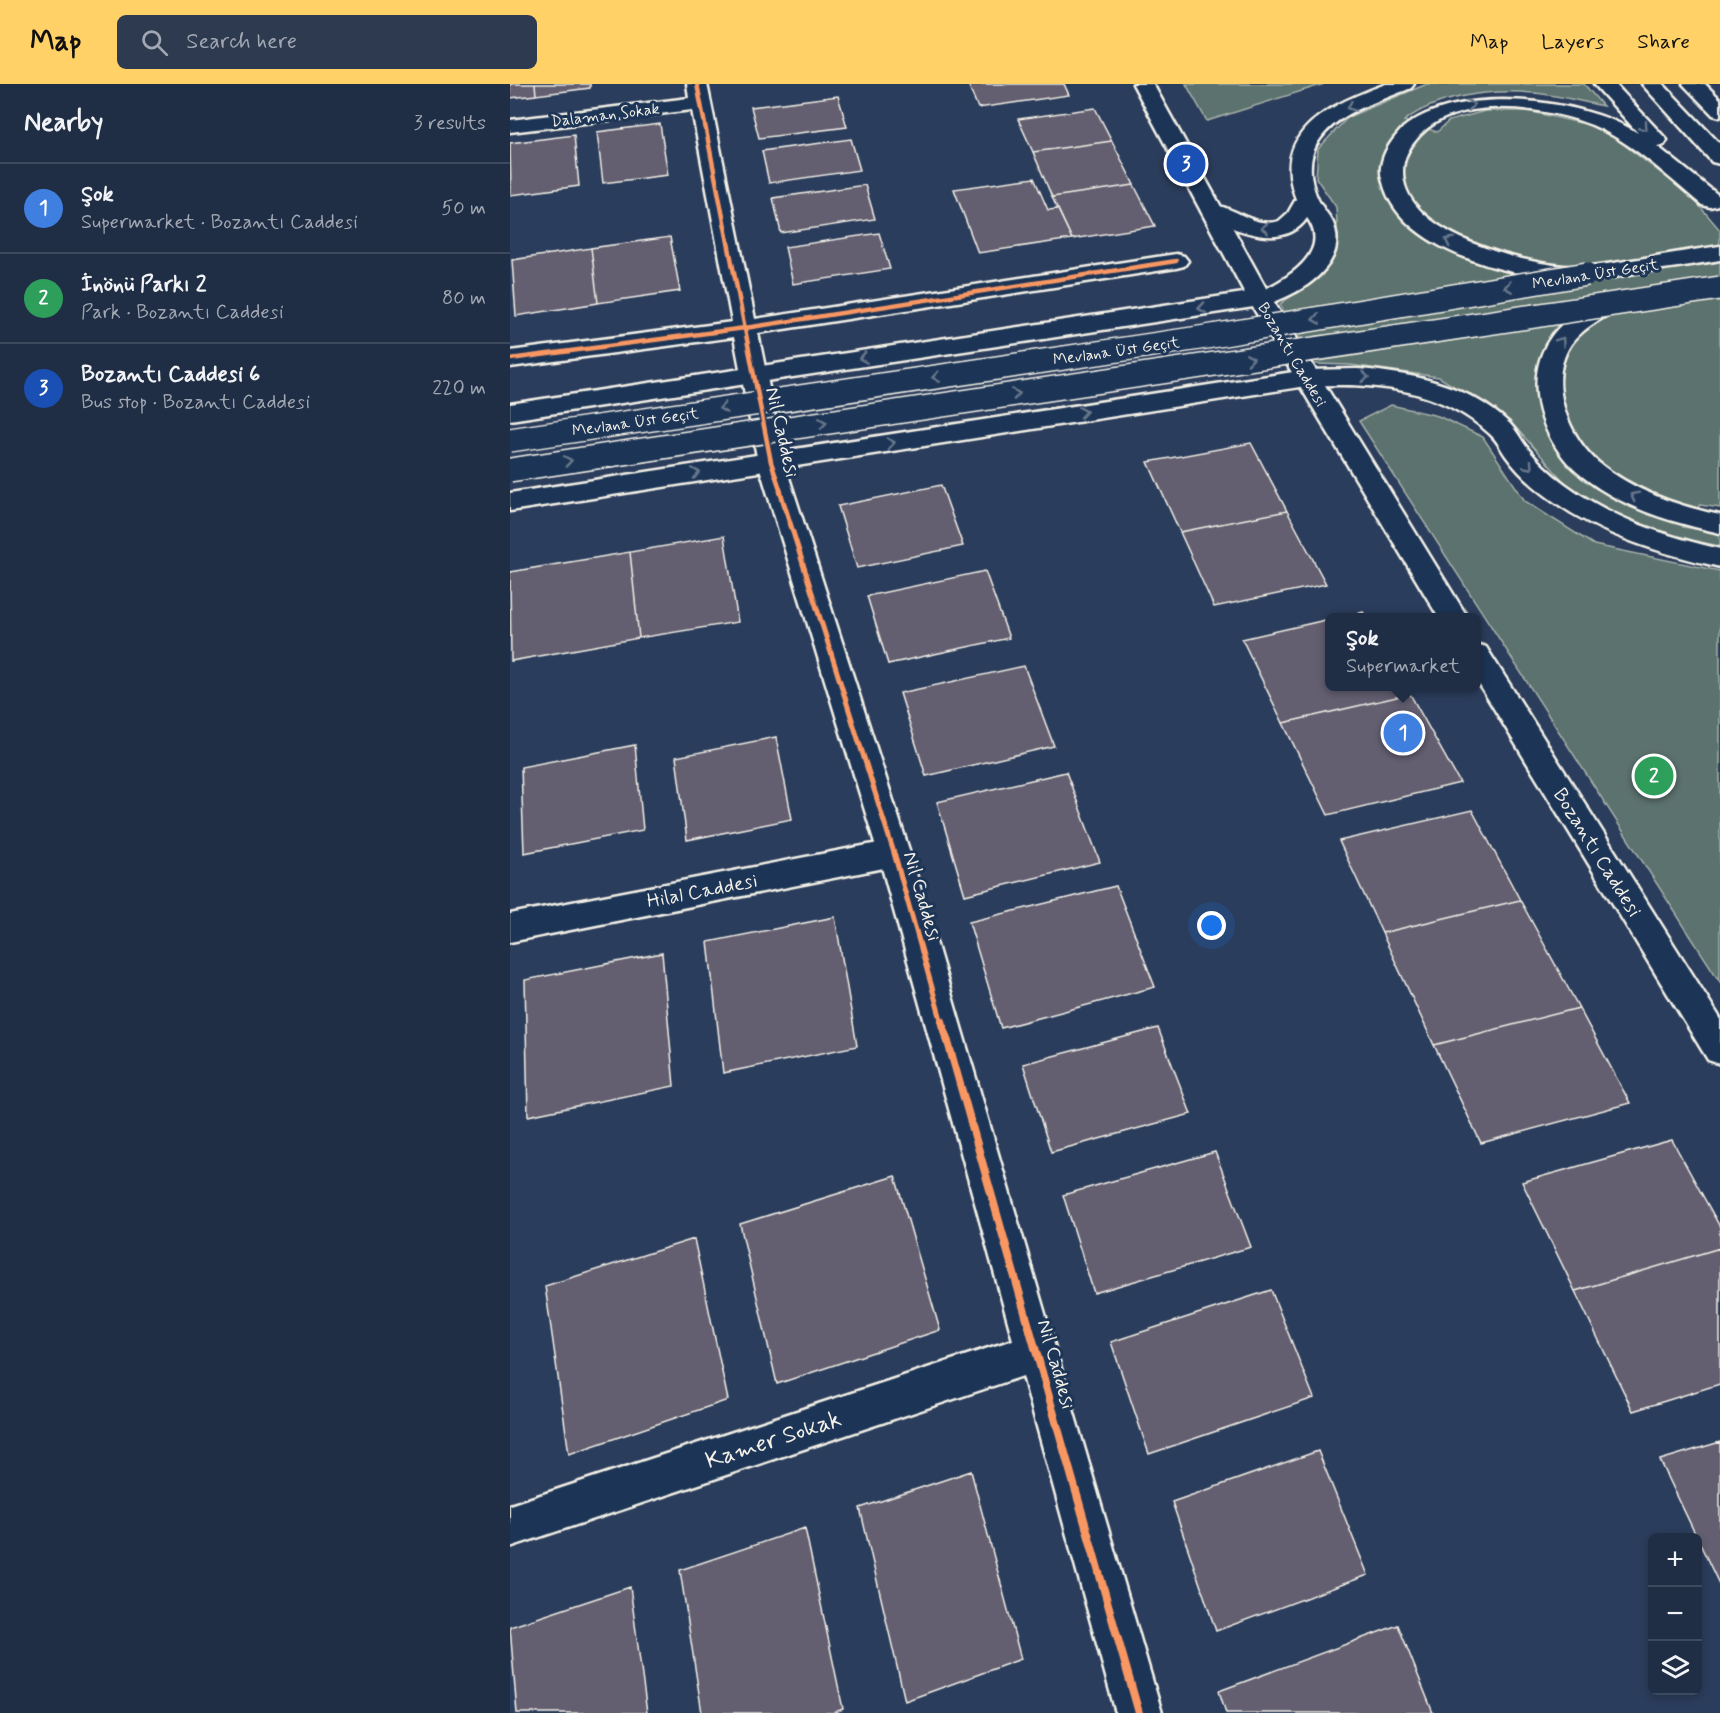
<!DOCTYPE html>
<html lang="en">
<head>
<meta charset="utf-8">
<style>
	:root { --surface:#202e45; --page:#2d3a50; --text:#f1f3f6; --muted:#a2a8b3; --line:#3d4a5e; --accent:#ffd166 }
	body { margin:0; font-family:Mynerve,sans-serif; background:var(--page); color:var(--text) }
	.controls { position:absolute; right:18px; bottom:18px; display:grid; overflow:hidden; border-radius:9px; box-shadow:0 3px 9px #0003 }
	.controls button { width:54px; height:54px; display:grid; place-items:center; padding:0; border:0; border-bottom:2px solid var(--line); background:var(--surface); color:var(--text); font:30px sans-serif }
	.you { position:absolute; left:702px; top:842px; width:21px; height:21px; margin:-15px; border:4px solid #fff; border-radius:50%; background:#1a73e8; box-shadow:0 0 0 9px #1a73e833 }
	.badge { display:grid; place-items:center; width:39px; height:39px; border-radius:50%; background:var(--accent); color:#fff; font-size:20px; font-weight:700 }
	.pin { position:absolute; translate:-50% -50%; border:3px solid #fff; box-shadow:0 2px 6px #0006 }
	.popup { position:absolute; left:815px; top:529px; width:156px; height:78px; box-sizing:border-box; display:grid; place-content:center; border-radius:9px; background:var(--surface); filter:drop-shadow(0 2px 4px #0005); font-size:20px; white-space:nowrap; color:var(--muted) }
	.popup b { font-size:22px; color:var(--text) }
	.popup::after { content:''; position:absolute; left:50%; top:100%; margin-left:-12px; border:12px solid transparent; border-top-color:var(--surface) }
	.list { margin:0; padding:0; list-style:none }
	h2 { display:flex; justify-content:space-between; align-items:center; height:78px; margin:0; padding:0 24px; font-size:26px }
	h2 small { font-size:20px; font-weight:400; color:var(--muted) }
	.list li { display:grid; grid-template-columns:39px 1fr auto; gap:18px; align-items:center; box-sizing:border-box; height:90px; padding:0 24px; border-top:2px solid var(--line) }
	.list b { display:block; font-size:22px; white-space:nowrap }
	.list p { margin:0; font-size:20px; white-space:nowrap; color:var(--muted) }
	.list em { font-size:20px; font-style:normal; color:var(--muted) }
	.icon { flex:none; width:33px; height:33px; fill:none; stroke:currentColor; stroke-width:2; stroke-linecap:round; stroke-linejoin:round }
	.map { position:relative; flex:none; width:1210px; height:1629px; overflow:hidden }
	header { display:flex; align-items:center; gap:36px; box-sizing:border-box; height:84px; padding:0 30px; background:var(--accent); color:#111 }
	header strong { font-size:28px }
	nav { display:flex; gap:33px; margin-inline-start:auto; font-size:21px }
	.search { width:420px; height:54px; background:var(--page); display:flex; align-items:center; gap:15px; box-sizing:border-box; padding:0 21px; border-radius:9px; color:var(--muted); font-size:22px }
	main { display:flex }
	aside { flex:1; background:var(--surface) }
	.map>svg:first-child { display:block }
	.green { fill:#5b726e; stroke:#a8b2ab; stroke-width:1.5 }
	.building { fill:#645f71; stroke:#f4f1e8; stroke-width:1.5 }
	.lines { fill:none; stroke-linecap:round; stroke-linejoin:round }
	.street-casing { stroke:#f4f1e8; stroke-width:5 }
	.secondary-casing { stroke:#f4f1e8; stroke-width:5 }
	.highway-casing { stroke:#f4f1e8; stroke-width:5 }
	.street { fill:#1d3557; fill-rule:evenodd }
	.secondary { fill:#1d3557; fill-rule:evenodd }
	.highway { fill:#1d3557; fill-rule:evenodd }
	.highway-bridge-casing { stroke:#f4f1e8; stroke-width:26; stroke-linecap:butt }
	.highway-bridge { stroke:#1d3557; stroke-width:23 }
	.cycleway-far2-casing { stroke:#1d3557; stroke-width:8 }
	.cycleway-far1-casing { stroke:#1d3557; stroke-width:9 }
	.cycleway-casing { stroke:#1d3557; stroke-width:11 }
	.cycleway-far2 { stroke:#f99763; stroke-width:4.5 }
	.cycleway-far1 { stroke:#f99763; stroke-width:5 }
	.cycleway { stroke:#f99763; stroke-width:8 }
	.oneway { stroke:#68778a }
	.labels { text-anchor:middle; stroke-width:6; stroke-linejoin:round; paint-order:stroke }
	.far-street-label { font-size:16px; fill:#f4f1e8; stroke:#1d3557 }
	.street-label { font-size:20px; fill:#f4f1e8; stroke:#1d3557 }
	.near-street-label { font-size:24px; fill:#f4f1e8; stroke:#1d3557 }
</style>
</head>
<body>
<header>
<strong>Map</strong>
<div class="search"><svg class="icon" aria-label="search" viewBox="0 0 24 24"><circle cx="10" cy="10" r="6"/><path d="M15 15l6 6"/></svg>Search here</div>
<nav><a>Map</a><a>Layers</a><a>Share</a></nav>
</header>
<main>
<aside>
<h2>Nearby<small>3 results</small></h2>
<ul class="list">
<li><span class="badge" style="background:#3f7fe0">1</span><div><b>Şok</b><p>Supermarket · Bozantı Caddesi</p></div><em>50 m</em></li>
<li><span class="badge" style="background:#2e9e5b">2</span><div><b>İnönü Parkı 2</b><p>Park · Bozantı Caddesi</p></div><em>80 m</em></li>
<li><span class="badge" style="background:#1a4fb4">3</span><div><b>Bozantı Caddesi 6</b><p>Bus stop · Bozantı Caddesi</p></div><em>220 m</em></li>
</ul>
</aside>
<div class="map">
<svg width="1210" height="1629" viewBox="0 0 1210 1629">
	<rect width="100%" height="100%" fill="#2b3d5c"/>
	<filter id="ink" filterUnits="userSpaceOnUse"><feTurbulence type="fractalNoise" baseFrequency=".0167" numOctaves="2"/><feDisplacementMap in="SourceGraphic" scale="12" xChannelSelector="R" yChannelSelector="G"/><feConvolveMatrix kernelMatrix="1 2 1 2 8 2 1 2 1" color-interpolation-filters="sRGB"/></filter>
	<g filter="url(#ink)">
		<path class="green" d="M 676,0 L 814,0 L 697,37 Z
			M 917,0 L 1074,0 L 1093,22 C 1070,17 1047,11 1024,9 C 981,5 928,11 894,37 L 927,48 L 939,37 L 975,27 L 1018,27 L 1092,44 L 1182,113 L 1210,146 L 1210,424 L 1190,421 L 1173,443 L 1210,449 L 1210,462 L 1156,451 L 1099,428 L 1058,402 L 1000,337 L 929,293 L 840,281 L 804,280 L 770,220 L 812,192 L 828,157 L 826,123 L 806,94 L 808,65 L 838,33 Z
			M 881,321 L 928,332 L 973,353 L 1015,417 L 1084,461 L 1210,487 L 1210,898 L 849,337 Z"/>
		<path class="building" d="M 0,0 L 25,0 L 26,11 L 0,14 Z
			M 25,0 L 80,0 L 80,4 L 26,11 Z
			M 458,0 L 554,0 L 559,11 L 468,24 Z
			M 328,12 L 337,43 L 249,54 L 241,23 Z
			M 585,24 L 602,57 L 523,68 L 508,35 Z
			M 150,40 L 158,91 L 93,99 L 87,48 Z
			M 64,51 L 69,102 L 1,111 L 0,59 Z
			M 341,55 L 350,86 L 259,99 L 252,67 Z
			M 602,57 L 624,101 L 542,113 L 523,68 Z
			M 524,94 L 538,126 L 548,125 L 562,155 L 468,169 L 444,105 Z
			M 355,101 L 365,135 L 271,149 L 263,114 Z
			M 624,101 L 645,142 L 562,155 L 542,113 Z
			M 369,149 L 380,185 L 283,200 L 275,163 Z
			M 160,153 L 170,207 L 88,219 L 81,164 Z
			M 81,164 L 88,219 L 6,232 L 2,176 Z
			M 741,359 L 777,427 L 670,448 L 638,378 Z
			M 431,401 L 453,462 L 347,484 L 328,422 Z
			M 777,427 L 816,500 L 704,523 L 670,448 Z
			M 214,452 L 228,538 L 129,554 L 120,468 Z
			M 120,468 L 129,554 L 1,577 L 0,488 Z
			M 475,487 L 499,554 L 378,580 L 357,512 Z
			M 853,528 L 857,534 L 828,534 Z
			M 820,535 L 820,602 L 896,602 L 900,610 L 773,639 L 732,555 Z
			M 514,582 L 544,662 L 416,692 L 390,609 Z
			M 900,610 L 950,699 L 818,731 L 773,639 Z
			M 266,653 L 282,735 L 177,756 L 166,673 Z
			M 125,661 L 133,746 L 14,769 L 11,683 Z
			M 556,688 L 590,778 L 455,811 L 427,718 Z
			M 962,726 L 1010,816 L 872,849 L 829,757 Z
			M 606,802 L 645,903 L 491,944 L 459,838 Z
			M 1010,816 L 1069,924 L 924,961 L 872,849 Z
			M 325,833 L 347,962 L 213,989 L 198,858 Z
			M 152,869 L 164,1002 L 18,1032 L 15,896 Z
			M 1069,924 L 1120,1019 L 971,1059 L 924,961 Z
			M 648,944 L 681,1030 L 541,1068 L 513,980 Z
			M 1162,1056 L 1210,1143 L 1210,1164 L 1065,1207 L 1012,1098 Z
			M 705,1068 L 741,1163 L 584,1209 L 553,1111 Z
			M 385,1092 L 430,1246 L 267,1300 L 230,1140 Z
			M 184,1155 L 218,1316 L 59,1370 L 35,1202 Z
			M 1210,1164 L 1210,1300 L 1123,1327 L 1065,1207 Z
			M 761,1206 L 804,1314 L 639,1370 L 601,1258 Z
			M 1210,1358 L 1210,1502 L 1150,1376 Z
			M 808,1367 L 858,1491 L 706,1547 L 662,1418 Z
			M 461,1387 L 511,1575 L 395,1617 L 350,1424 Z
			M 295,1444 L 333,1625 L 323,1629 L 192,1629 L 170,1486 Z
			M 120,1503 L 137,1629 L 7,1629 L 0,1543 Z
			M 888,1541 L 923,1629 L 716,1629 L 709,1607 Z"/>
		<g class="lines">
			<g class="street-casing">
				<path id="street" d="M 177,0 L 197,0 L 245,235 L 666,170 L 674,172 L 678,177 L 674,182 L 666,184 L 248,249 L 274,378 L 400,769 L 652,1629 L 606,1629 L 513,1292 L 0,1463 L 0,1421 L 503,1256 L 368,769 L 248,378 L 224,253 L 0,283 L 0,267 L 222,238 L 182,26 L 0,48 L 0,36 L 179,14 Z
					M 623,0 L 643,0 L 762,215 L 958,534 L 929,534 L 738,215 Z
					M 966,560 L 976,563 L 1210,934 L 1210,980 L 1198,976 L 966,595 Z"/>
			</g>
			<g class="secondary-casing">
				<path id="secondary" d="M 384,756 L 395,760 L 400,769 L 395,778 L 384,782 L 0,858 L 0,830 Z"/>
			</g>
			<g class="highway-casing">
				<path id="highway" d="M 876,0 L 904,0 L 901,4 C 870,17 830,27 810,55 C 795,75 800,105 813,124 C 816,129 821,134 823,139 C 841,183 784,214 750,222 L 0,336 L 0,320 L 753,206 C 779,194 822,167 797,134 C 778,162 742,152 715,141 C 706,138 696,135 691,127 L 694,122 C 720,116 742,146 769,137 L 778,129 L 786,115 C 759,46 823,20 876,0 Z
					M 1084,0 L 1105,0 L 1157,56 L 1154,61 L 1147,62 L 1208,111 L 1210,114 L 1208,121 L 1200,123 L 1192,121 C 1158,93 1124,59 1082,41 C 1035,22 948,11 910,51 C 900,62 893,73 893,87 C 892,148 1006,178 1053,182 C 1080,184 1103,179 1129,175 C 1156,170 1183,166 1210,162 L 1210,176 C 1182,181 1153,185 1125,189 C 1108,192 1092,197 1075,197 C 1013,196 898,171 875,105 C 873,97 870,91 871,83 C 873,67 883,55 893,44 C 946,0 1070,13 1128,49 Z
					M 1132,0 L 1153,0 L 1210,60 L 1210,80 L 1202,78 Z
					M 1173,0 L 1195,0 L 1210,15 L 1210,33 L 1203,31 Z
					M 1096,215 L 1104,217 L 1108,222 L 1104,227 C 1089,236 1072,245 1061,260 C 1036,297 1058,353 1089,379 C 1124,407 1167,422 1210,431 L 1210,449 C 1161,438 1112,424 1072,392 C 1024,354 1005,274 1060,234 C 1071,226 1082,218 1096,215 Z
					M 847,285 C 901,289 958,300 999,339 C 1006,346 1010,354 1015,361 C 1026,376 1040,389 1055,400 C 1101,434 1154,452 1210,465 L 1210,483 C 1150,469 1092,452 1042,416 C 1025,404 1008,389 996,372 C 991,365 987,356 980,350 C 929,303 862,298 796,302 L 0,427 L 0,409 L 796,286 Z"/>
			</g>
			<use href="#street" class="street"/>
			<use href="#secondary" class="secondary"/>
			<use href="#highway" class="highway"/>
			<g class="highway-bridge-casing">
				<path id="highway-bridge" d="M 0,356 L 696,253 L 1077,190
					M 0,386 L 1210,204"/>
			</g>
			<use href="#highway-bridge" class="highway-bridge"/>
			<g class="cycleway-far2-casing">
				<path id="cycleway-far2" d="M 187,0 L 261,378 L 271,408
					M 0,275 L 235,244 L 666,177"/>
			</g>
			<g class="cycleway-far1-casing">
				<path id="cycleway-far1" d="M 270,407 L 384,769 L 432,939"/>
			</g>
			<g class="cycleway-casing">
				<path id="cycleway" d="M 432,937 L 629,1629"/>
			</g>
			<use href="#cycleway-far2" class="cycleway-far2"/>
			<use href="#cycleway-far1" class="cycleway-far1"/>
			<use href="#cycleway" class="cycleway"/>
		</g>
		<defs><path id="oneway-chevron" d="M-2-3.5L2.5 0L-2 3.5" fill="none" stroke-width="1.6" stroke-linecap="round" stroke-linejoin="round" transform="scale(1.5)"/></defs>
		<g class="oneway">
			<use href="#oneway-chevron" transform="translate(961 21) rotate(-9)"/>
			<use href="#oneway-chevron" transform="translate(841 23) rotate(156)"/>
			<use href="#oneway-chevron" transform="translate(1134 43) rotate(48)"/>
			<use href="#oneway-chevron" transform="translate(755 144) rotate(-178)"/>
			<use href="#oneway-chevron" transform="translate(939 157) rotate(-153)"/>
			<use href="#oneway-chevron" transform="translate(998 203) rotate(171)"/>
			<use href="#oneway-chevron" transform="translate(692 224) rotate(171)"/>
			<use href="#oneway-chevron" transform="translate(806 235) rotate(171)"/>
			<use href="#oneway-chevron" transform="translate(1051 257) rotate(-55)"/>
			<use href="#oneway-chevron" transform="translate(353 274) rotate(172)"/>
			<use href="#oneway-chevron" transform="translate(740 275) rotate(-9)"/>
			<use href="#oneway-chevron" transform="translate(426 293) rotate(172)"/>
			<use href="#oneway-chevron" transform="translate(855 293) rotate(4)"/>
			<use href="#oneway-chevron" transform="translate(506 310) rotate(-9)"/>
			<use href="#oneway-chevron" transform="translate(213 324) rotate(172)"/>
			<use href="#oneway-chevron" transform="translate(573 328) rotate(-9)"/>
			<use href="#oneway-chevron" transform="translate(313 339) rotate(-9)"/>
			<use href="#oneway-chevron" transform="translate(381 359) rotate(-9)"/>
			<use href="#oneway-chevron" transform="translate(58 377) rotate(-9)"/>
			<use href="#oneway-chevron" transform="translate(1019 382) rotate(48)"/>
			<use href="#oneway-chevron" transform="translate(186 389) rotate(-9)"/>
			<use href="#oneway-chevron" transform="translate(1124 412) rotate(-153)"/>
		</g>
	</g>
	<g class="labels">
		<g class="far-street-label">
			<text transform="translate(95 30) rotate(-7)" y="6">Dalaman Sokak</text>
			<text transform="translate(1085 189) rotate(-9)" y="6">Mevlana Üst Geçit</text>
			<text transform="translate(606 266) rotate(-8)" y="6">Mevlana Üst Geçit</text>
			<text transform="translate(783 270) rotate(59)" y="6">Bozantı Caddesi</text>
			<text transform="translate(125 337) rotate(-8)" y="6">Mevlana Üst Geçit</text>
		</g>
		<g class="street-label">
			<text transform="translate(273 348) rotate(77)" y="7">Nil Caddesi</text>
			<text transform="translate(1088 768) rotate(58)" y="7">Bozantı Caddesi</text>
			<text transform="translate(192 806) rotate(-11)" y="7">Hilal Caddesi</text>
			<text transform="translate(413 812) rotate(74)" y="7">Nil Caddesi</text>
			<text transform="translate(547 1280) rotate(74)" y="7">Nil Caddesi</text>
		</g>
		<g class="near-street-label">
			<text transform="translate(263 1355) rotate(-18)" y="8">Kamer Sokak</text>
		</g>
	</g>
</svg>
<div class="controls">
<button>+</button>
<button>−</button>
<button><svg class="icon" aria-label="layers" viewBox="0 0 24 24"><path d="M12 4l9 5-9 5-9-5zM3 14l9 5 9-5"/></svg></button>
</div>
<div class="you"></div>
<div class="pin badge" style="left:893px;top:649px;background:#3f7fe0">1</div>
<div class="popup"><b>Şok</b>Supermarket</div>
<div class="pin badge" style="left:1144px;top:692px;background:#2e9e5b">2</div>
<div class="pin badge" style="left:676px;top:80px;background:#1a4fb4">3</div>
</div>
</main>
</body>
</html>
